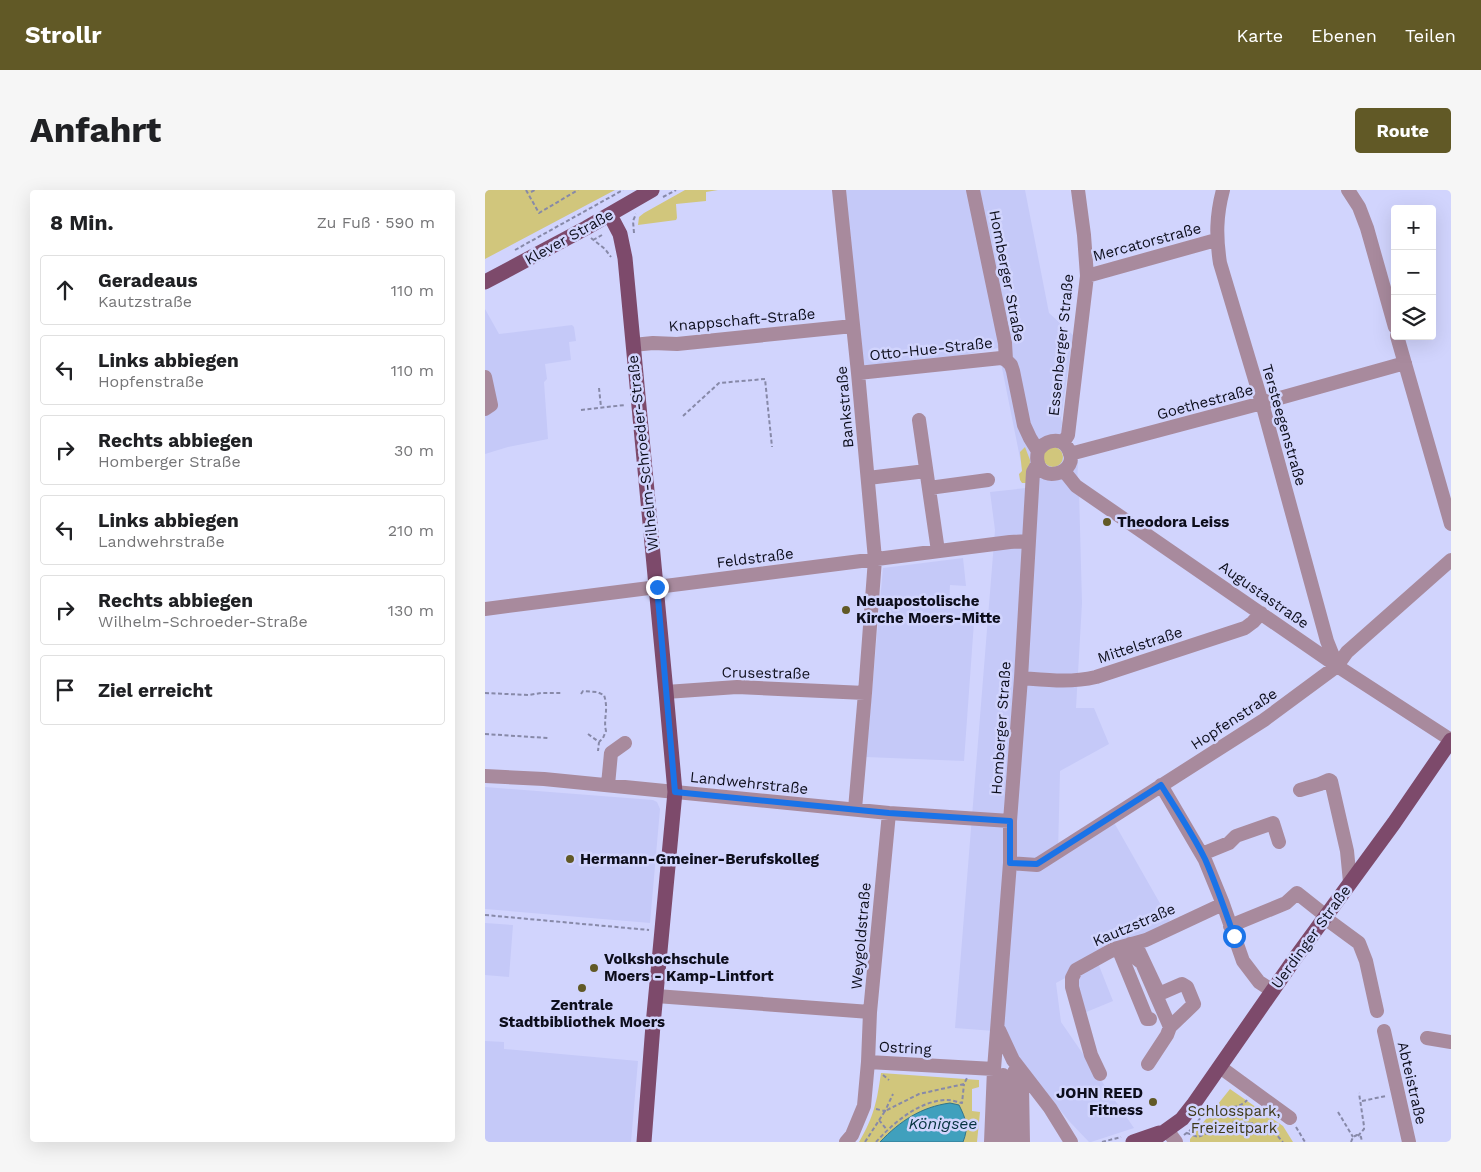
<!DOCTYPE html>
<html lang="de">
<head>
<meta charset="utf-8">
<style>
	:root { --surface:#fff; --page:#f6f6f6; --text:#202124; --muted:#757577; --line:#e0e0e0; --accent:#615926 }
	body { margin:0; font-family:"Work Sans",sans-serif; background:var(--page); color:var(--text) }
	.controls { position:absolute; right:15px; top:15px; display:grid; overflow:hidden; border-radius:5px; box-shadow:0 5px 20px #0002 }
	.controls button { width:45px; height:45px; display:grid; place-items:center; padding:0; border:0; border-bottom:1px solid var(--line); background:var(--surface); color:var(--text); font:25px sans-serif }
	.stop { position:absolute; width:15px; height:15px; margin:-11px; border:4px solid #1a73e8; border-radius:50%; background:#fff }
	.stop.end { background:#1a73e8; border-color:#fff; box-shadow:0 1px 5px #0008 }
	.list { margin:0; padding:0; list-style:none }
	h2 { display:flex; justify-content:space-between; align-items:center; height:65px; margin:0; padding:0 20px; font-size:21px }
	h2 small { font-size:16px; font-weight:400; color:var(--muted) }
	.list li { display:grid; grid-template-columns:32px 1fr auto; gap:15px; align-items:center; box-sizing:border-box; height:70px; margin:0 10px 10px; padding:0 10px; border:1px solid var(--line); border-radius:5px }
	.list b { display:block; font-size:19px; white-space:nowrap }
	.list p { margin:0; font-size:16px; white-space:nowrap; color:var(--muted) }
	.list em { font-size:16px; font-style:normal; color:var(--muted) }
	.icon { flex:none; width:28px; height:28px; fill:none; stroke:currentColor; stroke-width:2; stroke-linecap:round; stroke-linejoin:round }
	.map { position:relative; flex:none; width:966px; height:952px; overflow:hidden; border-radius:5px }
	header { display:flex; align-items:center; gap:30px; box-sizing:border-box; height:70px; padding:0 25px; background:var(--accent); color:#fff }
	header strong { font-size:24px }
	nav { display:flex; gap:28px; margin-inline-start:auto; font-size:18px }
	.intro { display:flex; align-items:center; justify-content:space-between; box-sizing:border-box; height:120px; padding:0 30px }
	h1 { margin:0; font-size:35px }
	.button { padding:12px 22px; border-radius:5px; background:var(--accent); color:#fff; font-size:18px; font-weight:700 }
	main { display:flex; gap:30px; padding:0 30px }
	aside { flex:1; background:var(--surface); border-radius:5px; box-shadow:0 5px 20px #0002 }
	.map>svg:first-child { display:block }
	.built { fill:#c5c9f8 }
	.green { fill:#d1c67c }
	.water { fill:#40a0bd; stroke:#31748d }
	.lines { fill:none; stroke-linecap:round; stroke-linejoin:round }
	.path { stroke:#8789a8; stroke-width:2; stroke-dasharray:4 2.5; stroke-linecap:butt }
	.minor { stroke:#a88a9d; stroke-width:14 }
	.major { stroke:#7d4a6b; stroke-width:15 }
	.route { stroke:#1a73e8; stroke-width:6 }
	.poi-dot { fill:#615926; stroke:#d1d4fd; stroke-width:2 }
	.labels { text-anchor:middle; stroke-width:5; stroke-linejoin:round; paint-order:stroke }
	.street-label { font-size:15px; fill:#0d0e1c; stroke:#d1d4fd }
	.poi-label { font-size:15px; font-weight:bold; fill:#0d0e1c; stroke:#d1d4fd; text-anchor:start }
	.park-label { font-size:15px; fill:#3e3918; stroke:#d1d4fd }
	.water-label { font-size:16px; font-style:italic; fill:#04323e; stroke:#d1d4fd }
</style>
</head>
<body>
<header>
<strong>Strollr</strong>
<nav><a>Karte</a><a>Ebenen</a><a>Teilen</a></nav>
</header>
<div class="intro"><h1>Anfahrt</h1><a class="button">Route</a></div>
<main>
<aside>
<h2>8 Min.<small>Zu Fuß · 590 m</small></h2>
<ul class="list">
<li><svg class="icon" aria-label="ahead" viewBox="0 0 24 24"><path d="M12 20V5M6 11l6-6 6 6"/></svg><div><b>Geradeaus</b><p>Kautzstraße</p></div><em>110 m</em></li>
<li><svg class="icon" aria-label="left" viewBox="0 0 24 24"><path d="M17 20v-9H6M10 6l-5 5 5 5"/></svg><div><b>Links abbiegen</b><p>Hopfenstraße</p></div><em>110 m</em></li>
<li><svg class="icon" aria-label="right" viewBox="0 0 24 24"><path d="M7 20v-9h11M14 6l5 5-5 5"/></svg><div><b>Rechts abbiegen</b><p>Homberger Straße</p></div><em>30 m</em></li>
<li><svg class="icon" aria-label="left" viewBox="0 0 24 24"><path d="M17 20v-9H6M10 6l-5 5 5 5"/></svg><div><b>Links abbiegen</b><p>Landwehrstraße</p></div><em>210 m</em></li>
<li><svg class="icon" aria-label="right" viewBox="0 0 24 24"><path d="M7 20v-9h11M14 6l5 5-5 5"/></svg><div><b>Rechts abbiegen</b><p>Wilhelm-Schroeder-Straße</p></div><em>130 m</em></li>
<li><svg class="icon" aria-label="arrive" viewBox="0 0 24 24"><path d="M6 21V4h12l-3 4 3 4H6"/></svg><div><b>Ziel erreicht</b></div></li>
</ul>
</aside>
<div class="map">
<svg width="966" height="952" viewBox="0 0 966 952">
	<rect width="100%" height="100%" fill="#d1d4fd"/>
	<path class="built" d="M 359,0 L 540,0 L 564,123 L 588,145 L 576,229 L 593,272 L 592,297 L 594,301 L 597,413 L 591,518 L 609,518 L 624,554 L 575,581 L 573,663 L 627,629 L 685,731 L 571,793 L 576,832 L 649,938 L 606,952 L 604,952 L 584,931 L 528,862 L 522,842 L 470,838 L 510,340 L 505,302 L 541,298 L 513,158 L 377,185 Z
		M 0,119 L 14,144 L 87,135 L 89,137 L 91,151 L 84,152 L 86,170 L 60,174 L 62,189 L 59,192 L 63,249 L 23,257 L 0,264 Z
		M 478,368 L 481,396 L 465,395 L 464,415 L 490,418 L 479,571 L 381,567 L 398,378 Z
		M 0,597 L 168,610 L 172,612 L 175,619 L 165,733 L 0,719 Z
		M 0,733 L 28,735 L 24,787 L 0,785 Z
		M 613,773 L 628,811 L 599,823 L 589,789 Z
		M 0,851 L 19,852 L 19,859 L 153,871 L 146,952 L 0,952 Z"/>
	<path class="green" d="M 0,0 L 130,0 L 0,69 Z
		M 200,0 L 233,0 L 221,2 L 221,11 L 191,14 L 192,28 L 191,30 L 153,35 L 154,27 L 159,23 Z
		M 540,257 L 545,270 L 544,293 L 537,293 L 535,290 L 534,284 L 537,281 L 535,262 Z
		M558 267a10 10 0 1 1 20 0a10 10 0 1 1-20 0Z
		M 396,883 L 494,890 L 494,897 L 487,899 L 487,921 L 495,922 L 492,952 L 374,952 C 389,927 392,911 396,883 Z
		M 745,899 L 798,936 L 808,952 L 705,952 L 705,949 Z"/>
	<path class="water" d="M 465,913 L 474,915 C 481,929 484,937 478,952 L 395,952 C 415,931 436,917 465,913 Z"/>
	<g class="lines">
		<path class="path" d="M 41,0 L 54,23 L 93,0
			M 46,2 L 50,0
			M 178,7 L 191,0
			M 149,43 L 148,31 L 151,24
			M 106,48 L 120,59 L 126,67
			M 108,50 L 117,45
			M 30,60 L 138,0
			M 114,198 L 116,217
			M 96,220 L 140,215
			M 198,226 L 234,193 L 280,189 L 287,257
			M 0,503 L 44,505 L 56,503 L 76,503
			M 96,504 L 98,501 L 112,502 L 119,505 C 124,520 118,529 121,541 L 118,548 L 114,552
			M 0,544 L 63,548
			M 103,544 L 114,552 L 113,561
			M 0,725 L 164,740
			M 398,885 L 404,890
			M 877,911 L 901,906
			M 391,919 L 400,921 L 408,904
			M 722,919 C 733,918 754,920 762,910
			M 853,922 L 868,947
			M 394,930 L 402,940
			M 749,935 L 748,927 L 752,916
			M 778,937 L 788,929
			M 811,937 L 820,952
			M 702,943 L 713,947 C 735,938 765,925 786,940 C 791,943 794,948 798,952
			M 699,945 L 709,937 L 718,924
			M 873,946 L 879,939 L 879,936 L 874,903
			M 380,952 L 400,921 L 434,904 L 479,894 L 482,888
			M 391,952 C 408,933 435,910 462,910 C 467,910 472,912 477,913 L 479,894
			M 617,952 L 636,947
			M 866,952 L 868,947 L 872,945 L 876,947 L 877,952"/>
		<path class="minor" d="M 354,0 L 373,183 L 390,369 L 380,503 L 370,619
			M 488,0 L 520,153 L 521,170 L 526,175 L 528,181 L 539,235 L 545,248 L 553,261 C 545,299 601,284 582,257 C 574,246 559,251 553,261
			M 738,0 C 731,26 731,47 735,73 L 777,213 L 842,451 L 852,476
			M 863,0 L 874,17 L 882,38 L 910,137
			M 602,86 L 731,50
			M 912,146 L 966,334
			M 148,155 L 168,153 L 192,154 L 368,136
			M 373,183 L 516,168 L 521,170
			M 0,187 L 6,215 L 0,219
			M 434,230 L 453,361
			M 578,253 L 583,245 L 602,86 L 599,45 L 593,0
			M 585,264 L 777,213 L 920,173
			M 579,281 L 591,296 L 852,476 L 966,550
			M 383,288 L 441,281
			M 444,298 L 503,290
			M 0,419 L 525,352 L 544,351
			M 536,488 C 562,490 585,493 611,487 L 760,438 L 768,432 L 776,423
			M 181,502 L 252,497 L 380,503
			M 0,586 L 59,589 L 404,623 L 525,631
			M 123,595 L 126,563 L 140,553
			M 676,595 L 720,670 L 738,714 L 758,771 L 774,792 L 788,801
			M 815,600 L 835,594 L 844,590 L 846,591 L 862,661 L 865,692
			M 717,664 L 744,653 L 751,646 L 788,633 L 794,652
			M 525,673 L 552,675 L 779,530 L 852,476 L 862,462 L 966,370
			M 840,728 L 874,753 L 881,771 L 892,821
			M 745,736 L 801,713 L 812,703 L 841,726
			M 645,754 L 652,769 L 657,773 L 685,837 L 709,814 L 702,797 L 697,794 L 674,804 L 650,753
			M 633,758 L 662,829 L 665,829
			M 171,806 L 385,822
			M 514,840 L 528,870 L 565,918 L 586,952
			M 899,841 L 924,952
			M 942,848 L 966,852
			M 383,872 L 509,879
			M 663,874 L 682,845 L 685,837
			M 735,877 L 805,928
			M 529,882 L 537,896 L 538,952
			M 615,884 L 606,865 L 587,797 L 587,788 L 591,780 L 629,759 L 661,750 L 738,714
			M 682,940 L 691,952
			M 361,952 L 367,945 L 379,916 L 383,872 L 385,822 L 404,623
			M 506,952 L 509,879 L 525,673 L 525,631 L 536,488 L 548,282 L 553,273
			M 516,952 L 518,885
			M 527,952 L 528,894"/>
		<path class="major" d="M 125,25 L 135,44 L 140,68 L 181,502 L 190,602 L 168,835 L 159,952
			M 0,92 L 101,38 L 167,0
			M 648,952 L 674,943
			M 665,952 L 697,929 L 708,915 L 811,767 L 909,633 L 966,550"/>
	</g>
	<g class="lines">
		<path class="route" d="M 172,397 L 190,602 L 404,623 L 525,631 L 525,673 L 552,674 L 676,595 C 691,619 707,643 720,669 C 731,694 740,720 749,746"/>
	</g>
	<g class="poi-dot">
		<circle cx="622" cy="332" r="5"/>
		<circle cx="361" cy="420" r="5"/>
		<circle cx="85" cy="669" r="5"/>
		<circle cx="109" cy="778" r="5"/>
		<circle cx="97" cy="798" r="5"/>
		<circle cx="668" cy="912" r="5"/>
	</g>
	<g class="labels">
		<g class="street-label">
			<text transform="translate(84 47) rotate(-29)" y="5">Klever Straße</text>
			<text transform="translate(662 52) rotate(-15)" y="5">Mercatorstraße</text>
			<text transform="translate(522 86) rotate(79)" y="5">Homberger Straße</text>
			<text transform="translate(257 130) rotate(-5)" y="5">Knappschaft-Straße</text>
			<text transform="translate(576 155) rotate(-84)" y="5">Essenberger Straße</text>
			<text transform="translate(446 159) rotate(-6)" y="5">Otto-Hue-Straße</text>
			<text transform="translate(720 212) rotate(-15)" y="5">Goethestraße</text>
			<text transform="translate(360 217) rotate(-95)" y="5">Bankstraße</text>
			<text transform="translate(799 235) rotate(74)" y="5">Tersteegenstraße</text>
			<text transform="translate(158 263) rotate(-96)" y="5">Wilhelm-Schroeder-Straße</text>
			<text transform="translate(270 368) rotate(-7)" y="5">Feldstraße</text>
			<text transform="translate(779 405) rotate(35)" y="5">Augustastraße</text>
			<text transform="translate(655 455) rotate(-18)" y="5">Mittelstraße</text>
			<text transform="translate(281 483) rotate(1)" y="5">Crusestraße</text>
			<text transform="translate(749 529) rotate(-33)" y="5">Hopfenstraße</text>
			<text transform="translate(516 538) rotate(-86)" y="5">Homberger Straße</text>
			<text transform="translate(264 593) rotate(6)" y="5">Landwehrstraße</text>
			<text transform="translate(649 735) rotate(-23)" y="5">Kautzstraße</text>
			<text transform="translate(376 746) rotate(-85)" y="5">Weygoldstraße</text>
			<text transform="translate(826 747) rotate(-54)" y="5">Uerdinger Straße</text>
			<text transform="translate(420 858) rotate(3)" y="5">Ostring</text>
			<text transform="translate(927 893) rotate(77)" y="5">Abteistraße</text>
		</g>
		<g class="poi-label">
			<text x="632" y="337">Theodora Leiss</text>
			<text x="371" y="416">Neuapostolische<tspan x="371" dy="17">Kirche Moers-Mitte</tspan></text>
			<text x="95" y="674">Hermann-Gmeiner-Berufskolleg</text>
			<text x="119" y="774">Volkshochschule<tspan x="119" dy="17">Moers - Kamp-Lintfort</tspan></text>
			<text x="97" y="820" text-anchor="middle">Zentrale<tspan x="97" dy="17">Stadtbibliothek Moers</tspan></text>
			<text x="658" y="908" text-anchor="end">JOHN REED<tspan x="658" dy="17">Fitness</tspan></text>
		</g>
		<g class="park-label">
			<text x="749" y="926">Schlosspark,<tspan x="749" dy="17">Freizeitpark</tspan></text>
		</g>
		<g class="water-label">
			<text x="458" y="939">Königsee</text>
		</g>
	</g>
</svg>
<div class="controls">
<button>+</button>
<button>−</button>
<button><svg class="icon" aria-label="layers" viewBox="0 0 24 24"><path d="M12 4l9 5-9 5-9-5zM3 14l9 5 9-5"/></svg></button>
</div>
<div class="stop" style="left:749px;top:746px"></div>
<div class="stop end" style="left:172px;top:397px"></div>
</div>
</main>
</body>
</html>
